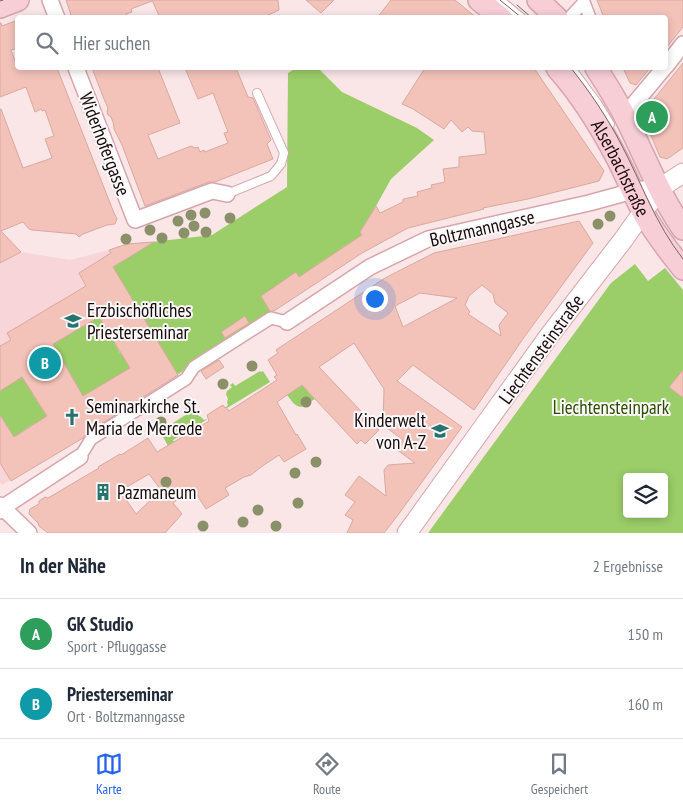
<!DOCTYPE html>
<html lang="de">
<head>
<meta charset="utf-8">
<style>
	:root { --surface:#fff; --page:#f2f2f3; --text:#1f2937; --muted:#747a83; --line:#e0e1e3; --accent:#2563eb }
	body { margin:0; font-family:"PT Sans Narrow",sans-serif; background:var(--page); color:var(--text) }
	.controls { position:absolute; right:15px; bottom:15px; display:grid; overflow:hidden; border-radius:5px; box-shadow:0 2px 8px #0003 }
	.controls button { width:45px; height:45px; display:grid; place-items:center; padding:0; border:0; border-bottom:1px solid var(--line); background:var(--surface); color:var(--text); font:25px sans-serif }
	.you { position:absolute; left:374px; top:298px; width:18px; height:18px; margin:-12px; border:4px solid #fff; border-radius:50%; background:#1a73e8; box-shadow:0 0 0 8px #1a73e833 }
	.badge { display:grid; place-items:center; width:32px; height:32px; border-radius:50%; background:var(--accent); color:#fff; font-size:16px; font-weight:700 }
	.pin { position:absolute; translate:-50% -50%; border:2px solid #fff; box-shadow:0 1px 5px #0006 }
	.list { margin:0; padding:0; list-style:none }
	h2 { display:flex; justify-content:space-between; align-items:center; height:65px; margin:0; padding:0 20px; font-size:21px }
	h2 small { font-size:16px; font-weight:400; color:var(--muted) }
	.list li { display:grid; grid-template-columns:32px 1fr auto; gap:15px; align-items:center; box-sizing:border-box; height:70px; padding:0 20px; border-top:1px solid var(--line) }
	.list b { display:block; font-size:19px; white-space:nowrap }
	.list p { margin:0; font-size:16px; white-space:nowrap; color:var(--muted) }
	.list em { font-size:16px; font-style:normal; color:var(--muted) }
	.icon { flex:none; width:28px; height:28px; fill:none; stroke:currentColor; stroke-width:2; stroke-linecap:round; stroke-linejoin:round }
	.map { position:relative; flex:none; width:683px; height:533px; overflow:hidden }
	.search { position:absolute; background:var(--surface); box-shadow:0 2px 8px #0003; left:15px; right:15px; top:15px; height:55px; display:flex; align-items:center; gap:12px; box-sizing:border-box; padding:0 18px; border-radius:5px; color:var(--muted); font-size:19px }
	.sheet { height:205px; background:var(--surface) }
	nav { display:flex; justify-content:space-around; align-items:center; box-sizing:border-box; height:70px; border-top:1px solid var(--line); background:var(--surface); font-size:14px; color:var(--muted) }
	nav a { display:grid; justify-items:center; gap:2px }
	nav .on { color:var(--accent) }
	.map>svg:first-child { display:block }
	.built { fill:#f8d5d8 }
	.green { fill:#9bcd68; fill-rule:evenodd }
	.building { fill:#f3c3ba; stroke:#d8a9a0; fill-rule:evenodd }
	.lines { fill:none; stroke-linecap:round; stroke-linejoin:round }
	.service-casing { stroke:#d6a6ac; stroke-width:10 }
	.pedestrian-casing { stroke:#d6a6ac; stroke-width:14 }
	.minor-casing { stroke:#d6a6ac; stroke-width:18 }
	.tertiary-casing { stroke:#d6a6ac; stroke-width:21 }
	.secondary-casing { stroke:#d6a6ac; stroke-width:24 }
	.service { stroke:#fff; stroke-width:8 }
	.pedestrian { stroke:#fff; stroke-width:11 }
	.minor { stroke:#fff; stroke-width:15 }
	.tertiary { stroke:#fff; stroke-width:19 }
	.secondary { stroke:#f7cdd6; stroke-width:21 }
	.tram { stroke:#776467; stroke-width:1 }
	.tree { fill:#8a9168 }
	.labels { text-anchor:middle; stroke-width:4; stroke-linejoin:round; paint-order:stroke }
	.street-label { font-size:19px; fill:#18080b; stroke:#f8f8f8 }
	.poi-label { font-size:19px; fill:#18080b; stroke:#f8f8f8; text-anchor:start }
	.park-label { font-size:19px; fill:#2e4c00; stroke:#f8f8f8 }
</style>
</head>
<body>
<div class="map">
<svg width="683" height="533" viewBox="0 0 683 533">
	<rect width="100%" height="100%" fill="#fae5e7"/>
	<path class="built" d="M 109,250 L 139,251 L 113,268 L 180,380 L 2,485 L 0,483 L 0,263 L 21,252 L 70,260 Z"/>
	<path class="green" d="M 296,68 L 318,68 L 342,92 L 417,128 L 434,140 L 391,179 L 376,206 L 360,232 L 362,235 L 299,277 L 296,273 L 261,296 L 271,313 L 177,375 L 113,267 L 139,251 L 135,244 L 212,235 L 287,187 L 288,73 Z
		M 635,264 L 648,281 L 665,268 L 683,290 L 683,533 L 428,533 L 611,283 ZM 627,477 L 664,477 L 664,514 L 627,514 Z
		M 103,314 L 109,333 L 120,353 L 134,366 L 83,396 L 53,344 Z
		M 23,361 L 33,395 L 54,427 L 35,423 L 14,437 L 0,415 L 0,391 Z
		M 260,371 L 261,372 L 263,371 L 270,382 L 227,408 L 226,407 L 228,405 L 227,402 L 228,399 L 226,394 L 227,391 L 232,387 L 230,385 L 233,383 L 235,386 Z
		M 301,386 L 303,386 L 315,399 L 301,407 C 294,406 292,401 287,395 Z
		M 192,411 L 196,413 L 199,416 L 201,417 L 204,420 L 208,419 L 173,440 L 174,442 L 168,446 L 160,431 Z"/>
	<path class="building" d="M 66,0 L 152,0 L 152,1 L 131,9 L 132,12 L 126,14 L 127,18 L 72,18 Z
		M 152,0 L 278,0 L 279,10 L 262,18 L 160,18 Z
		M 306,0 L 334,0 L 321,13 Z
		M 391,0 L 455,0 L 477,18 L 377,18 Z
		M 597,0 L 683,0 L 683,27 L 666,48 L 666,18 L 604,18 Z
		M 18,20 L 18,48 L 11,50 L 18,68 L 57,68 L 114,213 L 117,219 L 115,224 L 107,225 L 83,234 L 79,237 L 76,234 L 32,230 L 29,229 L 23,222 L 1,231 L 21,252 L 0,263 L 0,109 L 1,109 L 23,168 L 52,158 L 45,139 L 54,136 L 45,110 L 42,111 L 41,109 L 35,112 L 26,87 L 0,97 L 0,23 L 1,23 L 2,26 Z
		M 683,63 L 683,148 L 667,159 L 660,157 L 642,114 Z
		M 92,68 L 158,68 L 180,123 L 148,135 L 158,159 L 191,146 L 195,148 L 198,147 L 200,152 L 204,150 L 205,152 L 228,143 L 224,133 L 228,132 L 213,93 L 198,99 L 185,68 L 236,68 L 248,97 L 253,98 L 271,140 L 267,144 L 273,159 L 215,182 L 209,182 L 145,206 L 122,145 L 114,129 L 114,127 L 113,122 L 111,117 L 108,115 L 107,112 L 108,108 L 104,99 Z
		M 425,68 L 534,68 L 604,171 L 599,181 L 528,199 L 483,208 L 484,209 L 408,228 L 362,253 L 274,311 L 270,311 L 261,296 L 296,272 L 299,277 L 362,235 L 360,232 L 376,206 L 380,213 L 403,202 L 403,199 L 418,196 L 417,192 L 432,188 L 431,185 L 445,182 L 443,169 L 459,167 L 459,157 L 486,154 L 484,132 L 472,131 L 468,127 L 462,132 L 451,120 L 444,129 L 413,109 L 402,104 Z
		M 623,68 L 650,68 L 636,85 L 630,83 Z
		M 579,221 L 593,243 L 525,336 L 474,410 L 413,365 L 397,381 L 462,427 L 398,515 L 384,533 L 347,533 L 353,520 L 345,515 L 355,502 L 345,495 L 359,476 L 386,496 L 384,470 L 388,465 L 415,463 L 396,449 L 403,440 L 383,425 L 384,389 L 354,343 L 319,367 L 379,430 L 365,444 L 361,440 L 357,444 L 302,385 L 277,402 L 296,435 L 297,434 L 306,449 L 284,462 L 279,455 L 261,467 L 251,475 L 244,477 L 225,488 L 229,495 L 206,509 L 192,487 L 173,503 L 182,514 L 165,533 L 48,533 L 39,526 L 38,523 L 29,514 L 30,509 L 39,504 L 39,501 L 45,497 L 48,498 L 99,468 L 98,467 L 120,454 L 121,455 L 148,438 L 157,452 L 209,421 L 207,415 L 223,405 L 225,408 L 226,407 L 229,411 L 277,380 L 274,377 L 277,375 L 268,360 L 278,353 L 276,350 L 385,278 L 434,253 ZM 482,285 L 493,294 L 495,303 L 508,313 L 499,325 L 501,336 L 468,314 L 470,312 L 465,305 L 469,296 ZM 420,293 L 457,298 L 403,327 L 395,306 ZM 149,474 L 161,490 L 136,514 L 120,491 Z
		M 154,242 L 113,267 L 178,375 L 87,433 L 83,438 L 11,481 L 0,463 L 0,415 L 14,437 L 47,416 L 22,377 L 0,391 L 0,346 L 11,340 L 7,333 L 86,286 L 79,273 L 111,253 L 109,250 L 127,244 ZM 99,317 L 130,368 L 83,396 L 53,344 Z
		M 245,316 L 249,323 L 225,338 L 221,332 Z
		M 219,360 L 224,367 L 206,379 L 201,371 Z
		M 683,370 L 683,398 L 669,387 Z"/>
	<g class="lines">
		<g class="service-casing">
			<path id="service" d="M 500,0 L 522,18
				M 571,68 L 597,103 L 610,124
				M 227,194 L 271,176 L 281,164 L 284,153 L 257,93"/>
		</g>
		<g class="pedestrian-casing">
			<path id="pedestrian" d="M 584,2 L 590,18
				M 571,16 L 584,2 L 583,0
				M 80,457 L 91,439 L 186,379 L 194,367 L 271,318 L 287,322"/>
		</g>
		<g class="minor-casing">
			<path id="minor" d="M 50,0 L 57,18
				M 666,66 L 683,44
				M 76,68 L 135,220 L 212,191 L 227,194
				M 624,116 L 664,68
				M 287,322 L 370,267 L 428,239 L 589,203 L 633,191 L 642,189 L 660,188
				M 0,505 L 29,533
				M 0,511 L 2,508 L 80,457"/>
		</g>
		<g class="tertiary-casing">
			<path id="tertiary" d="M 407,533 L 549,336 L 623,240 L 660,188 L 683,173"/>
		</g>
		<g class="secondary-casing">
			<g id="secondary">
				<path d="M 479,0 L 501,18"/>
				<path d="M 538,0 L 557,18"/>
				<path d="M 0,7 L 18,0"/>
				<path id="s1" d="M 557,68 C 581,95 601,127 618,160 C 627,178 634,195 643,212 C 654,233 669,251 683,269"/>
				<path d="M 596,68 C 609,88 622,109 632,131 C 648,164 662,199 683,229"/>
			</g>
		</g>
		<use href="#service" class="service"/>
		<use href="#pedestrian" class="pedestrian"/>
		<use href="#minor" class="minor"/>
		<use href="#tertiary" class="tertiary"/>
		<use href="#secondary" class="secondary"/>
		<path class="tram" d="M 500,0 L 522,18
			M 0,1 L 3,0
			M 517,5 L 532,18
			M 571,68 C 590,92 607,117 621,144 C 642,184 655,223 683,259"/>
	</g>
	<g class="tree">
		<circle cx="205" cy="213" r="5.5"/>
		<circle cx="191" cy="215" r="5.5"/>
		<circle cx="610" cy="216" r="5.5"/>
		<circle cx="230" cy="218" r="5.5"/>
		<circle cx="178" cy="221" r="5.5"/>
		<circle cx="598" cy="224" r="5.5"/>
		<circle cx="194" cy="226" r="5.5"/>
		<circle cx="150" cy="230" r="5.5"/>
		<circle cx="206" cy="232" r="5.5"/>
		<circle cx="184" cy="233" r="5.5"/>
		<circle cx="162" cy="238" r="5.5"/>
		<circle cx="126" cy="239" r="5.5"/>
		<circle cx="252" cy="366" r="5.5"/>
		<circle cx="223" cy="384" r="5.5"/>
		<circle cx="306" cy="402" r="5.5"/>
		<circle cx="190" cy="405" r="5.5"/>
		<circle cx="161" cy="422" r="5.5"/>
		<circle cx="316" cy="462" r="5.5"/>
		<circle cx="295" cy="473" r="5.5"/>
		<circle cx="166" cy="482" r="5.5"/>
		<circle cx="298" cy="503" r="5.5"/>
		<circle cx="258" cy="510" r="5.5"/>
		<circle cx="243" cy="522" r="5.5"/>
		<circle cx="203" cy="526" r="5.5"/>
		<circle cx="276" cy="526" r="5.5"/>
	</g>
	<defs>
		<g id="university-bare" transform="scale(1.35)"><path d="M0-5L7-2L0 1L-7-2ZM-4 1L0 2.5L4 1V4Q0 6-4 4Z" fill="#29736f" stroke="#f8f8f8" stroke-width="2.5" paint-order="stroke"/></g>
		<g id="church-bare" transform="scale(1.35)"><path d="M-1.2-6h2.4v3.5h3.3v2.4h-3.3V6h-2.4V-.1h-3.3v-2.4h3.3Z" fill="#29736f" stroke="#f8f8f8" stroke-width="2.5" paint-order="stroke"/></g>
		<g id="school-bare" transform="scale(1.35)"><path d="M0-5L7-2L0 1L-7-2ZM-4 1L0 2.5L4 1V4Q0 6-4 4Z" fill="#29736f" stroke="#f8f8f8" stroke-width="2.5" paint-order="stroke"/></g>
		<g id="building-bare" transform="scale(1.35)"><path d="M-4-6H4V6H1V3H-1V6H-4ZM-2.5-4.3h1.7v1.8h-1.7ZM.8-4.3h1.7v1.8H.8ZM-2.5-1h1.7V.8h-1.7ZM.8-1h1.7V.8H.8Z" fill="#29736f" stroke="#f8f8f8" stroke-width="2.5" paint-order="stroke"/></g>
	</defs>
	<g fill-rule="evenodd">
		<use href="#university-bare" x="73" y="321"/>
		<use href="#church-bare" x="72" y="417"/>
		<use href="#school-bare" x="440" y="431"/>
		<use href="#building-bare" x="103" y="492"/>
	</g>
	<g class="labels">
		<g class="street-label">
			<text transform="translate(105 144) rotate(69)" y="7">Widerhofergasse</text>
			<text dy="7" stroke="none"><textPath href="#s1" startOffset="119">Alserbachstraße</textPath></text>
			<text transform="translate(482 228) rotate(-13)" y="7">Boltzmanngasse</text>
			<text transform="translate(541 349) rotate(-54)" y="7">Liechtensteinstraße</text>
		</g>
		<g class="poi-label">
			<text x="87" y="317">Erzbischöfliches<tspan x="87" dy="22">Priesterseminar</tspan></text>
			<text x="86" y="413">Seminarkirche St.<tspan x="86" dy="22">Maria de Mercede</tspan></text>
			<text x="426" y="427" text-anchor="end">Kinderwelt<tspan x="426" dy="22">von A-Z</tspan></text>
			<text x="117" y="499">Pazmaneum</text>
		</g>
		<g class="park-label">
			<text x="611" y="414">Liechtensteinpark</text>
		</g>
	</g>
</svg>
<div class="controls">
<button><svg class="icon" aria-label="layers" viewBox="0 0 24 24"><path d="M12 4l9 5-9 5-9-5zM3 14l9 5 9-5"/></svg></button>
</div>
<div class="you"></div>
<div class="pin badge" style="left:652px;top:117px;background:#2e9e5b">A</div>
<div class="pin badge" style="left:45px;top:363px;background:#0f9aa8">B</div>
<div class="search"><svg class="icon" aria-label="search" viewBox="0 0 24 24"><circle cx="10" cy="10" r="6"/><path d="M15 15l6 6"/></svg>Hier suchen</div>
</div>
<section class="sheet">
<h2>In der Nähe<small>2 Ergebnisse</small></h2>
<ul class="list">
<li><span class="badge" style="background:#2e9e5b">A</span><div><b>GK Studio</b><p>Sport · Pfluggasse</p></div><em>150 m</em></li>
<li><span class="badge" style="background:#0f9aa8">B</span><div><b>Priesterseminar</b><p>Ort · Boltzmanngasse</p></div><em>160 m</em></li>
</ul>
</section>
<nav>
<a class="on"><svg class="icon" aria-label="map" viewBox="0 0 24 24"><path d="M3 6l6-2 6 2 6-2v14l-6 2-6-2-6 2zM9 4v14M15 6v14"/></svg>Karte</a>
<a><svg class="icon" aria-label="directions" viewBox="0 0 24 24"><path d="M12 3l9 9-9 9-9-9zM9 14v-3h6M13 9l2 2-2 2"/></svg>Route</a>
<a><svg class="icon" aria-label="saved" viewBox="0 0 24 24"><path d="M7 4h10v16l-5-4-5 4z"/></svg>Gespeichert</a>
</nav>
</body>
</html>
